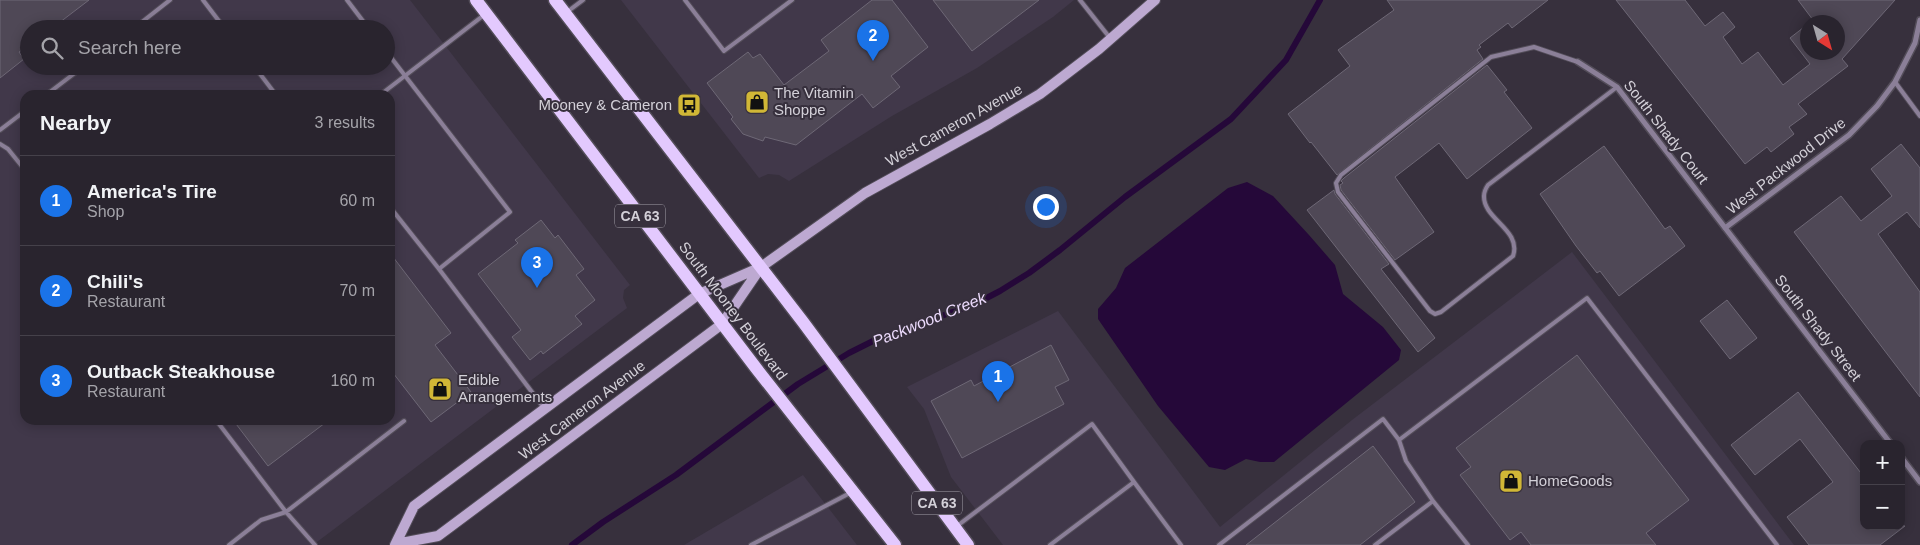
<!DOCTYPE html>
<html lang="en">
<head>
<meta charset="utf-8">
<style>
	:root { --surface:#29242e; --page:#35303a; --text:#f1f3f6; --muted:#a5a4aa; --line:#45414a; --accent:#1a73e8 }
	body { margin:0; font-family:Arial,sans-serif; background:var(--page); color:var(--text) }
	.controls { position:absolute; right:15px; bottom:15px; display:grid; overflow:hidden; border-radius:10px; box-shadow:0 2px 12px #0003 }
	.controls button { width:45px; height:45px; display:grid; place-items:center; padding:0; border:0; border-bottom:1px solid var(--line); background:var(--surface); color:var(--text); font:25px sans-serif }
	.compass { position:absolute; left:1800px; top:15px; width:45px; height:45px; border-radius:50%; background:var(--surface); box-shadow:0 2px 12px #0003; rotate:143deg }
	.you { position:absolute; left:1045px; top:206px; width:18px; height:18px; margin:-12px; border:4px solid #fff; border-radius:50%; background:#1a73e8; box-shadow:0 0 0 8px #1a73e833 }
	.badge { display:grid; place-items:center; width:32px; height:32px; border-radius:50%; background:var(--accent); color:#fff; font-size:16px; font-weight:700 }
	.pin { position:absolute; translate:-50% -41px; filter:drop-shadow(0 1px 2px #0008) }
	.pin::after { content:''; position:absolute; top:26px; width:18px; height:15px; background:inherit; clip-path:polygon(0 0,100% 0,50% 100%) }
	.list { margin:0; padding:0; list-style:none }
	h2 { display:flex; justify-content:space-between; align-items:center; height:65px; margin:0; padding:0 20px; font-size:21px }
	h2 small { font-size:16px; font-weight:400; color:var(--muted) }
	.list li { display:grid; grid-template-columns:32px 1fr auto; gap:15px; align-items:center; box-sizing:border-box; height:90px; padding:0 20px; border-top:1px solid var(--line) }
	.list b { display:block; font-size:19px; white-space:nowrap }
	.list p { margin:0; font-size:16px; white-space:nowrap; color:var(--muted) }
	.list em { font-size:16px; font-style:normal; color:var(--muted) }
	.icon { flex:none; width:28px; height:28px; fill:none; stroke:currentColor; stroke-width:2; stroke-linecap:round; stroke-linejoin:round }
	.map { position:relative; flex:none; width:1920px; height:545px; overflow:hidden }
	.search { position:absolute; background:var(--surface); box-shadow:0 2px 12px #0003; left:20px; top:20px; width:375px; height:55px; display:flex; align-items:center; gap:12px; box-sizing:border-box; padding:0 18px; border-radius:28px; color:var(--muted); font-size:19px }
	.panel { position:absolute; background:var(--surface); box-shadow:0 2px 12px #0003; left:20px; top:90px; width:375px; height:335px; border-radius:15px }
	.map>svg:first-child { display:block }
	.built { fill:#41384a; fill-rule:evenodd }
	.water { fill:#250839 }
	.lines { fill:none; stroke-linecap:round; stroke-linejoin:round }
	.stream { stroke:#250839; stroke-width:6 }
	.building { fill:#4f4856; stroke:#6e6876 }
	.lane-casing { stroke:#534d59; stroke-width:6 }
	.street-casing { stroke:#534d59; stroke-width:8 }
	.secondary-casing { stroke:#534d59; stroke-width:12 }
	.primary-casing { stroke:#534d59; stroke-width:15 }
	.lane { stroke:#8b7f98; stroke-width:4 }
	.street { stroke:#8b7f98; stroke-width:5 }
	.secondary { stroke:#bda9d1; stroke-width:10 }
	.primary { stroke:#e3c9fe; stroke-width:12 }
	.labels { text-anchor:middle; stroke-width:4; stroke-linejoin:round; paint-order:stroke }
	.shield { fill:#37303d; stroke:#a4a0aa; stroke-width:1 }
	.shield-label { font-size:14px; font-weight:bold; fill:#d3d0d8 }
	.poi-label { font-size:15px; fill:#d3d0d8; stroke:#37303d; text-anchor:start }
	.street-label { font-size:15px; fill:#d3d0d8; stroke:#37303d }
	.water-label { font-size:16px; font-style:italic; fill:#eddcfe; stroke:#37303d }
</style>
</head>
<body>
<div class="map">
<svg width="1920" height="545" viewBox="0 0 1920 545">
	<rect width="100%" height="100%" fill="#37303d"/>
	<path class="built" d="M 0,0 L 410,0 L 630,285 L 624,290 L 623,298 L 627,308 L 313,545 L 0,545 ZM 29,29 L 386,29 L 386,66 L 29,66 ZM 25,95 L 390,95 L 390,420 L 25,420 Z
		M 621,0 L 1074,0 L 1053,17 L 977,68 L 892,116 L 789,181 L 779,175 L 768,174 L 759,178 Z
		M 1572,252 L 1794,545 L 1003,545 L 951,477 L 924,409 L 907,387 L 1058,311 L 1220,527 L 1352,420 Z
		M 803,475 L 857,545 L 684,545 Z"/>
	<path class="water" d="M 1247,182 L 1273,196 L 1309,235 L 1335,265 L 1343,294 L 1383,327 L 1401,350 L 1399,360 L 1274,462 L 1260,462 L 1246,459 L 1225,470 L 1209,467 L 1158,406 L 1098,319 L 1098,309 L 1116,288 L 1125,268 L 1228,188 Z"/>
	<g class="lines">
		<path class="stream" d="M 572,545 L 603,522 L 676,475 L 798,384 L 849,353 L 877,339 L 975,304 L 1000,291 L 1029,273 L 1060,250 L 1125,197 L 1231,119 L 1286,60 L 1320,0"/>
	</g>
	<path class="building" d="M 0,0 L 89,0 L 51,29 L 29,29 L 29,45 L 19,52 L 24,59 L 0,78 Z
		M 872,0 L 892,0 L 928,47 L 891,76 L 900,87 L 873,108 L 862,94 L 796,145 L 765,137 L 763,141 L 743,134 L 731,119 L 733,117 L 707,83 L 748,52 L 753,58 L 760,54 L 784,85 L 829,51 L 821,40 Z
		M 933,0 L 1039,0 L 972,51 Z
		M 1387,0 L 1548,0 L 1512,28 L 1508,23 L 1479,45 L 1481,47 L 1477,50 L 1483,59 L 1337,175 L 1311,142 L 1310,143 L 1288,114 L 1350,66 L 1338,50 L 1394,10 Z
		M 1616,0 L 1685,0 L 1705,26 L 1723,12 L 1735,27 L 1723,37 L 1742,64 L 1758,52 L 1783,85 L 1810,64 L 1790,38 L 1808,24 L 1808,52 L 1838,52 L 1838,22 L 1810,22 L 1813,20 L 1798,0 L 1895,0 L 1842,59 L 1848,66 L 1798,104 L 1807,114 L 1789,127 L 1794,134 L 1771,152 L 1767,147 L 1745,164 Z
		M 1487,65 L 1507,90 L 1504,92 L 1532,128 L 1467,179 L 1439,143 L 1395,177 L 1434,232 L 1395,260 L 1341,190 L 1340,185 L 1343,183 L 1341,181 L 1344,178 Z
		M 1901,144 L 1920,168 L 1920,228 L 1907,212 L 1878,234 L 1920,292 L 1920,397 L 1794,232 L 1841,196 L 1861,221 L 1892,196 L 1871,169 Z
		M 1604,146 L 1665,229 L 1670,226 L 1685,246 L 1619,296 L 1600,271 L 1597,273 L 1576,246 L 1540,194 Z
		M 1334,190 L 1335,194 L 1389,264 L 1381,269 L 1435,338 L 1418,352 L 1307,210 Z
		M 541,220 L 555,238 L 558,235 L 584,269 L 576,275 L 595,300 L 575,316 L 582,324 L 543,354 L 541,351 L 530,360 L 512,337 L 521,330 L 478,274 L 518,243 L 515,240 Z
		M 390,253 L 451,333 L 435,345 L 471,392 L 431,422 L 390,369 Z
		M 1727,300 L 1757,338 L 1730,359 L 1700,321 Z
		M 1051,345 L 1069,380 L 1055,387 L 1064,404 L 962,458 L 931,401 L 971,380 L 974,386 Z
		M 1577,355 L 1689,500 L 1646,533 L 1656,545 L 1531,545 L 1521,532 L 1510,540 L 1460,475 L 1471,467 L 1456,448 Z
		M 1798,392 L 1864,477 L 1864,526 L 1905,526 L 1880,545 L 1809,545 L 1787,517 L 1833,482 L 1800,439 L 1755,475 L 1731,445 Z
		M 233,420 L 329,420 L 268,466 Z
		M 1373,446 L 1415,502 L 1360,545 L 1246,545 Z"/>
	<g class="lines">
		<g class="lane-casing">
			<path id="lane" d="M 203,0 L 225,29
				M 347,0 L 369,29
				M 685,0 L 724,51 L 792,0
				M 1080,0 L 1110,38
				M 567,12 L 583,0
				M 133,29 L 170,0
				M 386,51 L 510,212 L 439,269 L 390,207
				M 1578,62 L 1534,47 L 1491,57 L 1341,175 L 1336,183 L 1338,192 L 1430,311 L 1435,314 L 1441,312 L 1513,256 C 1522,230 1483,219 1484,196 C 1484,192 1486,188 1488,185 L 1617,87
				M 254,66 L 276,95
				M 1895,82 L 1920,116
				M 46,95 L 84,66
				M 380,95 L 484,15
				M 0,130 L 25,111
				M 0,144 L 8,149 L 25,170
				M 439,269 L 544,408
				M 216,420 L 286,512 L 315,545
				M 1399,440 L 1587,298 L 1777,545
				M 1134,482 L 1181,545
				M 957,526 L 1092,424 L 1134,482 L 1050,545
				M 229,545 L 261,520 L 286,512 L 404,421
				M 751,545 L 850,493
				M 1219,545 L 1383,419 L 1399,440 L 1406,461 L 1433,501 L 1468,545
				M 1375,545 L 1433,501"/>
		</g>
		<g class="street-casing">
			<path id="street" d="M 1578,62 L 1617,87 L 1891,444
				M 1725,228 L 1849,135 L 1877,106 L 1895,82 L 1915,43 L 1920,20
				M 1901,457 L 1920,482"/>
		</g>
		<g class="secondary-casing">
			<path id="secondary" d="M 396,544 L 438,536 L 722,324 L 761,267
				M 395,545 L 414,506 L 699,294 L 761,267 L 865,193 L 990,124 L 1040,94 L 1099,49 L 1155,0"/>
		</g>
		<g class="primary-casing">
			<path id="primary" d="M 476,0 L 756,368 L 895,545
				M 555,0 L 803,322 L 968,545"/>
		</g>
		<use href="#lane" class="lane"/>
		<use href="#street" class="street"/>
		<use href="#secondary" class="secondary"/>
		<use href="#primary" class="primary"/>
	</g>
	<defs>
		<g id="shop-square" transform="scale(1.25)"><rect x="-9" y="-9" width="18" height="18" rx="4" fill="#d1b736" stroke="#37303d"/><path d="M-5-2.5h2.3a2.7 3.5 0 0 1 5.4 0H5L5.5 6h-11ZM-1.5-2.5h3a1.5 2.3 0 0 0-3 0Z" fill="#111"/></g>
		<g id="bus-square" transform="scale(1.25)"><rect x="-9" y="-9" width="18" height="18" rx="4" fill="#d1b736" stroke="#37303d"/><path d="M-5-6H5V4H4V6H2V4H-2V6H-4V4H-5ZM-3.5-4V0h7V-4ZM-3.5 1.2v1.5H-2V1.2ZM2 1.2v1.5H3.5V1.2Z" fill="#111"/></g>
	</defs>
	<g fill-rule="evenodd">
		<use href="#shop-square" x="757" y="102"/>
		<use href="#bus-square" x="689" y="105"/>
		<use href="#shop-square" x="440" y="389"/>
		<use href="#shop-square" x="1511" y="481"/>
	</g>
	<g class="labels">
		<g class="shield">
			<rect x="615" y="204.5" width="50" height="23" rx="4"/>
			<rect x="912" y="491.5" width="50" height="23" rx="4"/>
		</g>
		<g class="shield-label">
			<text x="640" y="221">CA 63</text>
			<text x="937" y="508">CA 63</text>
		</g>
		<g class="poi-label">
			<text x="774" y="98">The Vitamin<tspan x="774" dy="17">Shoppe</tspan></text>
			<text x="672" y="110" text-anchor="end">Mooney &amp; Cameron</text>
			<text x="458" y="385">Edible<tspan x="458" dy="17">Arrangements</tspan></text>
			<text x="1528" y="486">HomeGoods</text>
		</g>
		<g class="street-label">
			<text transform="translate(954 125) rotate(-29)" y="5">West Cameron Avenue</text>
			<text transform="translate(1666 132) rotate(52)" y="5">South Shady Court</text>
			<text transform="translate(1786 166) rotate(-38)" y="5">West Packwood Drive</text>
			<text transform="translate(733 311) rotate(53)" y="5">South Mooney Boulevard</text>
			<text transform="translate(1818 328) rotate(52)" y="5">South Shady Street</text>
			<text transform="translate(582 410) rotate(-37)" y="5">West Cameron Avenue</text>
		</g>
		<g class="water-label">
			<text transform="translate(929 319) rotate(-22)" y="6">Packwood Creek</text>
		</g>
	</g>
</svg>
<div class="controls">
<button>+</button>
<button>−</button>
</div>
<svg class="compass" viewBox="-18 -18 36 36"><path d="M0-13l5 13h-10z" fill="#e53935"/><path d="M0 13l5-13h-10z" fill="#a5a4aa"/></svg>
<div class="you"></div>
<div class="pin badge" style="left:998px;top:402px">1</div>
<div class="pin badge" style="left:873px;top:61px">2</div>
<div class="pin badge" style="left:537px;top:288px">3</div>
<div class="search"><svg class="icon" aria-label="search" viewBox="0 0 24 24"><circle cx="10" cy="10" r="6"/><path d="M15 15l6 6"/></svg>Search here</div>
<section class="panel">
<h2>Nearby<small>3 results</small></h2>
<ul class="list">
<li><span class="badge">1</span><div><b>America's Tire</b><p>Shop</p></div><em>60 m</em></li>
<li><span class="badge">2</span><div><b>Chili's</b><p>Restaurant</p></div><em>70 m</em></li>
<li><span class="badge">3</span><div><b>Outback Steakhouse</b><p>Restaurant</p></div><em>160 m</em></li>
</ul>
</section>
</div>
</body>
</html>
